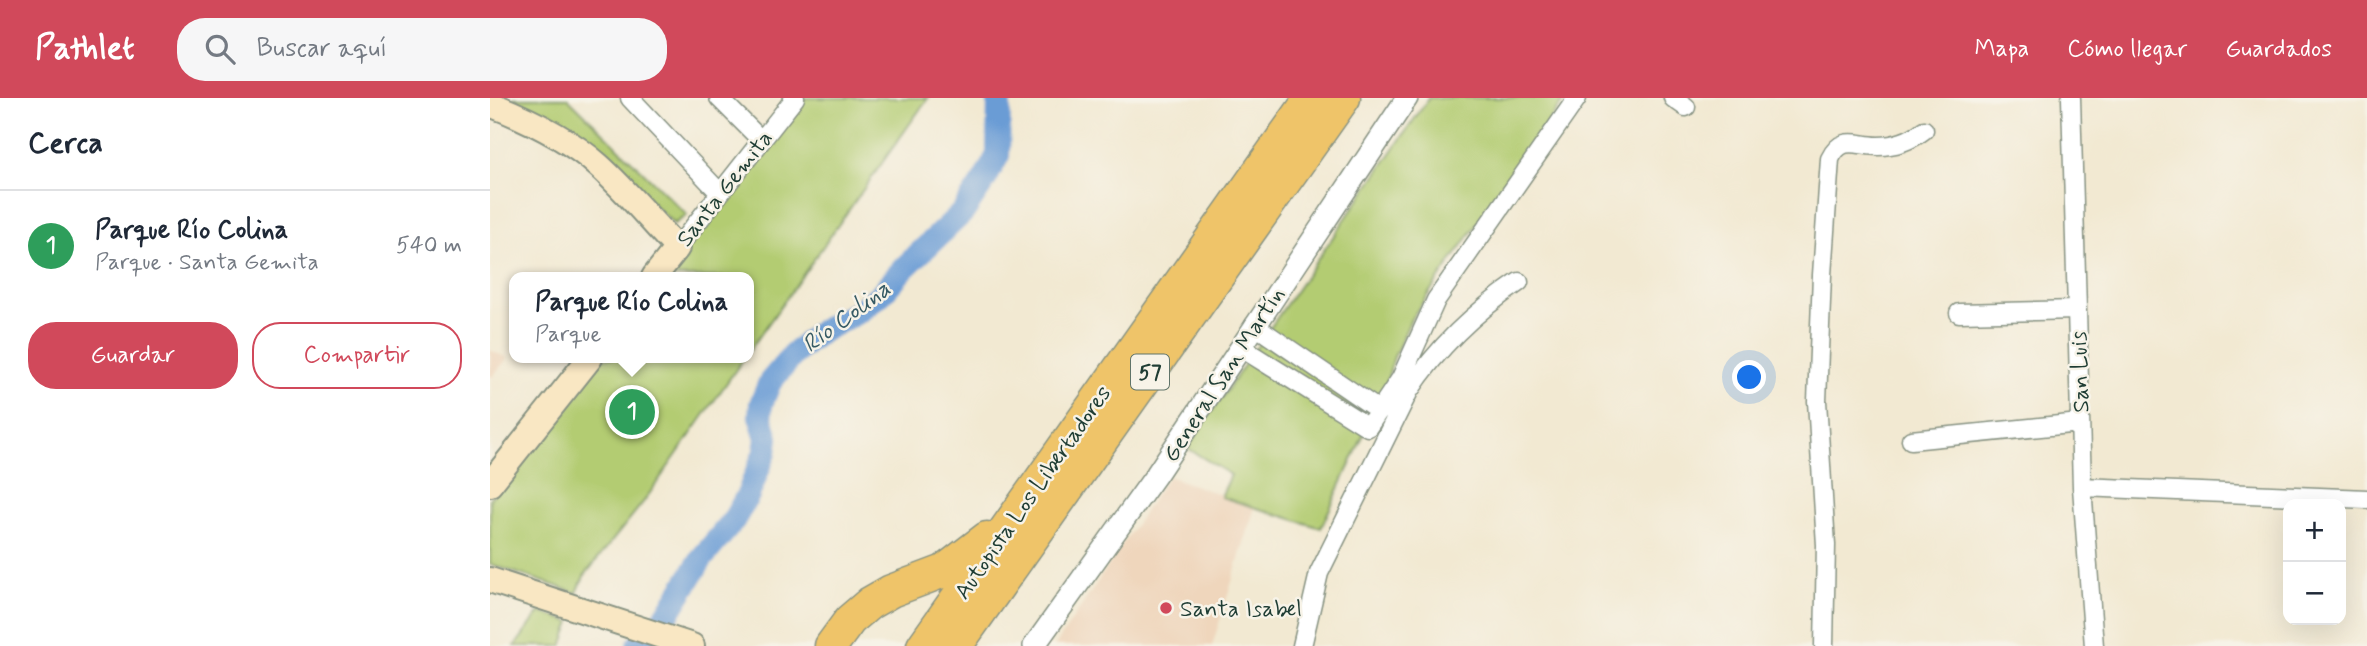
<!DOCTYPE html>
<html lang="es">
<head>
<meta charset="utf-8">
<style>
	:root { --surface:#fff; --page:#f6f6f7; --text:#1f2937; --muted:#747a83; --line:#e0e1e3; --accent:#d1495b }
	body { margin:0; font-family:Mynerve,sans-serif; background:var(--page); color:var(--text) }
	.controls { position:absolute; right:21px; bottom:21px; display:grid; overflow:hidden; border-radius:14px; box-shadow:0 7px 28px #0002 }
	.controls button { width:63px; height:63px; display:grid; place-items:center; padding:0; border:0; border-bottom:2px solid var(--line); background:var(--surface); color:var(--text); font:35px sans-serif }
	.you { position:absolute; left:1260px; top:280px; width:24px; height:24px; margin:-18px; border:5px solid #fff; border-radius:50%; background:#1a73e8; box-shadow:0 0 0 10px #1a73e833 }
	.badge { display:grid; place-items:center; width:46px; height:46px; border-radius:50%; background:var(--accent); color:#fff; font-size:23px; font-weight:700 }
	.pin { position:absolute; translate:-50% -50%; border:4px solid #fff; box-shadow:0 2px 7px #0006 }
	.popup { position:absolute; left:19px; top:174px; width:245px; height:91px; box-sizing:border-box; display:grid; place-content:center; border-radius:14px; background:var(--surface); filter:drop-shadow(0 2px 5px #0005); font-size:23px; white-space:nowrap; color:var(--muted) }
	.popup b { font-size:26px; color:var(--text) }
	.popup::after { content:''; position:absolute; left:50%; top:100%; margin-left:-14px; border:14px solid transparent; border-top-color:var(--surface) }
	.list { margin:0; padding:0; list-style:none }
	h2 { display:flex; justify-content:space-between; align-items:center; height:91px; margin:0; padding:0 28px; font-size:30px }
	h2 small { font-size:23px; font-weight:400; color:var(--muted) }
	.list li { display:grid; grid-template-columns:46px 1fr auto; gap:21px; align-items:center; box-sizing:border-box; height:112px; padding:0 28px; border-top:2px solid var(--line) }
	.list b { display:block; font-size:26px; white-space:nowrap }
	.list p { margin:0; font-size:23px; white-space:nowrap; color:var(--muted) }
	.list em { font-size:23px; font-style:normal; color:var(--muted) }
	.actions { display:flex; gap:14px; padding:21px 28px }
	.actions a { flex:1; padding:16px 0; border:2px solid var(--accent); border-radius:28px; text-align:center; font-size:24px; color:var(--accent) }
	.actions .main { background:var(--accent); color:#fff }
	.icon { flex:none; width:38px; height:38px; fill:none; stroke:currentColor; stroke-width:2; stroke-linecap:round; stroke-linejoin:round }
	.map { position:relative; flex:none; width:1877px; height:548px; overflow:hidden }
	header { display:flex; align-items:center; gap:42px; box-sizing:border-box; height:98px; padding:0 35px; background:var(--accent); color:#fff }
	header strong { font-size:33px }
	nav { display:flex; gap:38px; margin-inline-start:auto; font-size:24px }
	.search { width:490px; height:63px; background:var(--page); display:flex; align-items:center; gap:18px; box-sizing:border-box; padding:0 24px; border-radius:28px; color:var(--muted); font-size:26px }
	main { display:flex }
	aside { flex:1; background:var(--surface) }
	.map>svg:first-child { display:block }
	.built { fill:#efd6bc }
	.green { fill:#b3cc72; stroke:#698453; stroke-width:2 }
	.lines { fill:none; stroke-linecap:round; stroke-linejoin:round }
	.river { stroke:#6a9cd5; stroke-width:24 }
	.minor-casing { stroke:#889383; stroke-width:21 }
	.tertiary-casing { stroke:#889383; stroke-width:24 }
	.secondary-casing { stroke:#889383; stroke-width:28 }
	.motorway-casing { stroke:#889383; stroke-width:35 }
	.minor { stroke:#fff; stroke-width:18 }
	.tertiary { stroke:#fff; stroke-width:21 }
	.secondary { stroke:#f9e7c3; stroke-width:24 }
	.motorway { stroke:#efc469; stroke-width:32 }
	.poi-dot { fill:#d1495b; stroke:#f7f3e8; stroke-width:2.5 }
	.labels { text-anchor:middle; stroke-width:5; stroke-linejoin:round; paint-order:stroke }
	.shield { fill:#f7f3e8; stroke:#60746a; stroke-width:2 }
	.shield-label { font-size:21px; font-weight:bold; fill:#1f3d34 }
	.street-label { font-size:23px; fill:#1f3d34; stroke:#f7f3e8 }
	.poi-label { font-size:23px; fill:#1f3d34; stroke:#f7f3e8; text-anchor:start }
	.water-label { font-size:24px; font-style:italic; fill:#365a64; stroke:#f7f3e8 }
</style>
</head>
<body>
<header>
<strong>Pathlet</strong>
<div class="search"><svg class="icon" aria-label="search" viewBox="0 0 24 24"><circle cx="10" cy="10" r="6"/><path d="M15 15l6 6"/></svg>Buscar aquí</div>
<nav><a>Mapa</a><a>Cómo llegar</a><a>Guardados</a></nav>
</header>
<main>
<aside>
<h2>Cerca<small></small></h2>
<ul class="list">
<li><span class="badge" style="background:#2e9e5b">1</span><div><b>Parque Río Colina</b><p>Parque · Santa Gemita</p></div><em>540 m</em></li>
</ul>
<div class="actions"><a class="main">Guardar</a><a>Compartir</a></div>
</aside>
<div class="map">
<svg width="1877" height="548" viewBox="0 0 1877 548">
	<rect width="100%" height="100%" fill="#f7f3e8"/>
	<filter id="ink" filterUnits="userSpaceOnUse"><feTurbulence type="fractalNoise" baseFrequency=".0143" numOctaves="2"/><feDisplacementMap in="SourceGraphic" scale="14" xChannelSelector="R" yChannelSelector="G"/><feConvolveMatrix kernelMatrix="1 2 1 2 8 2 1 2 1" color-interpolation-filters="sRGB"/></filter>
	<filter id="wash" filterUnits="userSpaceOnUse"><feTurbulence type="fractalNoise" baseFrequency=".00686" numOctaves="4" result="noise"/><feDisplacementMap in="SourceGraphic" scale="28" xChannelSelector="R" yChannelSelector="G"/><feGaussianBlur stdDeviation="1.57" result="paint"/><feColorMatrix in="noise" values="0 0 0 0 0 0 0 0 0 0 0 0 0 0 0 0 0 1.4 0 .05"/><feComposite in="paint" operator="in"/></filter>
	<g filter="url(#wash)">
		<rect width="100%" height="100%" fill="#f2e9d2"/>
		<path class="built" d="M 0,252 L 18,260 L 0,281 Z
			M 678,378 L 765,409 L 722,548 L 565,548 Z"/>
		<path class="green" d="M 23,0 L 78,0 L 197,117 L 184,126 L 83,30 Z
			M 316,0 L 438,0 L 259,253 L 259,179 L 175,179 Z
			M 939,0 L 1075,0 L 921,221 L 904,259 L 894,292 L 831,430 L 731,399 L 741,377 L 697,350 Z
			M 111,260 L 254,260 L 155,402 L 94,478 L 87,495 L 0,466 L 0,401 Z
			M 50,514 L 81,524 L 72,548 L 25,548 Z"/>
		<g class="lines">
			<path class="river" d="M 148,548 L 175,520 L 212,460 L 243,423 L 258,397 L 275,354 L 277,340 L 270,318 L 271,306 L 280,284 L 303,257 L 319,243 L 332,233 L 368,214 L 391,196 L 414,170 L 473,114 L 495,81 L 508,57 L 509,0"/>
		</g>
	</g>
	<g filter="url(#ink)">
		<g class="lines">
			<g class="minor-casing">
				<path id="minor" d="M 140,0 L 230,95
					M 229,0 L 271,42
					M 1183,0 L 1196,9
					M 1581,0 L 1592,389 L 1604,548
					M 187,150 L 305,0
					M 1469,215 L 1587,212
					M 764,227 L 890,313
					M 750,249 L 878,329 L 911,280 L 946,202 L 1087,0
					M 1421,342 L 1590,325
					M 1592,389 L 1877,401
					M 812,548 L 829,475 L 919,293 C 948,249 986,213 1029,184
					M 1334,548 L 1336,447 L 1327,303 L 1332,177 L 1340,61 C 1352,36 1367,48 1388,48 C 1406,48 1420,43 1434,32"/>
			</g>
			<g class="tertiary-casing">
				<path id="tertiary" d="M 544,548 L 666,377 L 917,0"/>
			</g>
			<g class="secondary-casing">
				<path id="secondary" d="M 0,6 C 38,21 78,40 108,67 C 136,92 161,123 187,150 L 164,179
					M 0,386 L 100,260
					M 0,482 L 202,548"/>
			</g>
			<g class="motorway-casing">
				<path id="motorway" d="M 341,548 L 360,522 L 380,505 L 401,493 L 454,473 L 497,440
					M 433,548 L 821,0
					M 466,548 L 854,0"/>
			</g>
			<use href="#minor" class="minor"/>
			<use href="#tertiary" class="tertiary"/>
			<use href="#secondary" class="secondary"/>
			<use href="#motorway" class="motorway"/>
		</g>
	</g>
	<circle class="poi-dot" cx="676" cy="510" r="7"/>
	<g class="labels">
		<rect class="shield" x="641" y="256.5" width="38" height="35" rx="5"/>
		<g class="shield-label">
			<text x="660" y="281">57</text>
		</g>
		<g class="street-label">
			<text transform="translate(234 90) rotate(-52)" y="8">Santa Gemita</text>
			<text transform="translate(1589 274) rotate(-92)" y="8">San Luis</text>
			<text transform="translate(733 276) rotate(-57)" y="8">General San Martín</text>
			<text transform="translate(542 394) rotate(-55)" y="8">Autopista Los Libertadores</text>
		</g>
		<g class="poi-label">
			<text x="690" y="518">Santa Isabel</text>
		</g>
		<g class="water-label">
			<text transform="translate(356 218) rotate(-37)" y="8">Río Colina</text>
		</g>
	</g>
</svg>
<div class="controls">
<button>+</button>
<button>−</button>
</div>
<div class="you"></div>
<div class="pin badge" style="left:142px;top:314px;background:#2e9e5b">1</div>
<div class="popup"><b>Parque Río Colina</b>Parque</div>
</div>
</main>
</body>
</html>
